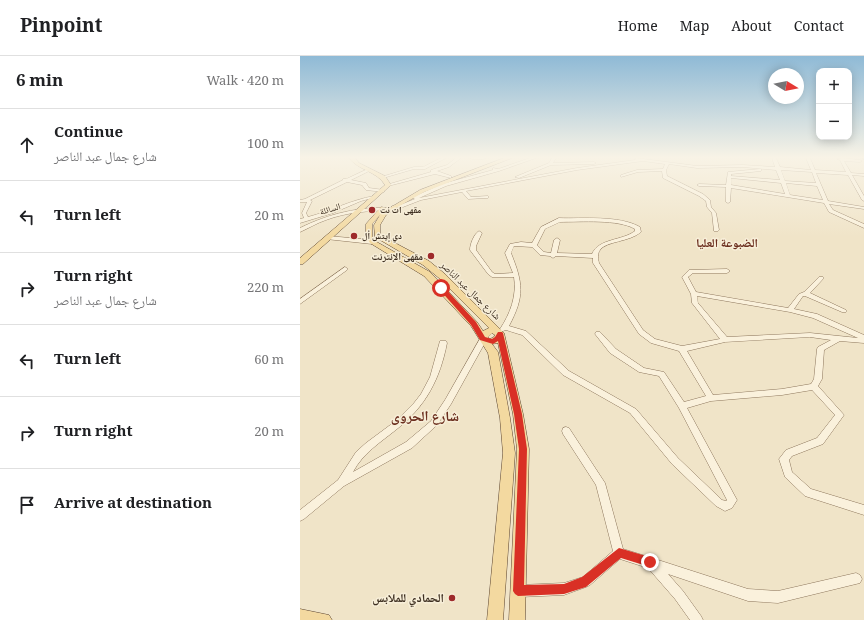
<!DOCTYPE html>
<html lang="en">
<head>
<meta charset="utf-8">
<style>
	:root { --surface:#fff; --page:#f2f2f2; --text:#202124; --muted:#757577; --line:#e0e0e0 }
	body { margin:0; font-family:Georgia,"Noto Naskh Arabic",serif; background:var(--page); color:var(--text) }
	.controls { position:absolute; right:12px; top:12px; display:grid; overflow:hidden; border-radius:8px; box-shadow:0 2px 10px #0003 }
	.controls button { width:36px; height:36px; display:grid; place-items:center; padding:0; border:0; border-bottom:1px solid var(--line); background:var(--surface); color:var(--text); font:20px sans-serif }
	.compass { position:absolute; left:468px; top:12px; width:36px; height:36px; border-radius:50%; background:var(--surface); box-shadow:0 2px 10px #0003; rotate:100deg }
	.stop { position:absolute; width:12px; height:12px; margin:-9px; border:3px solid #d93025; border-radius:50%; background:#fff }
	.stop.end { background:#d93025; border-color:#fff; box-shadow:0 1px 4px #0008 }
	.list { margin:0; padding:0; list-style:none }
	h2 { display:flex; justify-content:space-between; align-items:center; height:52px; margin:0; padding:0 16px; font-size:17px }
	h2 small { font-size:13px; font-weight:400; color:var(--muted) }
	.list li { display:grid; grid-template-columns:26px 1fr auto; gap:12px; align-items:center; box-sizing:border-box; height:72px; padding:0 16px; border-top:1px solid var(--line) }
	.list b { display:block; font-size:15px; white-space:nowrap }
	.list p { margin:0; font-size:13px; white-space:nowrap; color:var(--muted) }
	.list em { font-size:13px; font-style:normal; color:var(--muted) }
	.icon { flex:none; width:22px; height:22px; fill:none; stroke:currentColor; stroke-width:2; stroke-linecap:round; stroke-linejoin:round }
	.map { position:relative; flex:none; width:564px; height:564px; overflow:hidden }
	header { display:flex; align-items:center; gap:24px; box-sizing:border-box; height:56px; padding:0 20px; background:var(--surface); border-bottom:1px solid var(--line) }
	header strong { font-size:19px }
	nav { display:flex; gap:22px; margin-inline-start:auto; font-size:14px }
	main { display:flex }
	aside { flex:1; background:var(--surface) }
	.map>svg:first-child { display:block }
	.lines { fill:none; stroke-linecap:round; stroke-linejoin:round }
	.stream { stroke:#6f938a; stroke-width:1.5 }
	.minor-casing { stroke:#8d765c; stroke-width:1 }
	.major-casing { stroke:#5b4430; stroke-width:1 }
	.minor { fill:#faf1dc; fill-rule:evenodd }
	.major { fill:#f3d9a0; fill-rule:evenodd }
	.route { fill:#d93025 }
	.poi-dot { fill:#9e2a2b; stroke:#f7eed8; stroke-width:1.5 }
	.labels { text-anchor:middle; stroke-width:3; stroke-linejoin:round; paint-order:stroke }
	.far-street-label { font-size:9px; fill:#3d2e20; stroke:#f7eed8 }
	.far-poi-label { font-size:9px; font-weight:bold; fill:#3d2e20; stroke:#f7eed8; text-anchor:start }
	.poi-label { font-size:10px; font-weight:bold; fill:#3d2e20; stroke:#f7eed8; text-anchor:end }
	.street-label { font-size:10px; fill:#3d2e20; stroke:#f7eed8 }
	.far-district-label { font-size:12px; font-weight:bold; fill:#6b2e1e; stroke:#f7eed8 }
	.near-poi-label { font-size:12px; font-weight:bold; fill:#3d2e20; stroke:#f7eed8; text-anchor:end }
	.district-label { font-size:14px; font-weight:bold; fill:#6b2e1e; stroke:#f7eed8 }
</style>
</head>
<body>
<header>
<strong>Pinpoint</strong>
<nav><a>Home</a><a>Map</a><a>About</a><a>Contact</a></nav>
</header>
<main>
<aside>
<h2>6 min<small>Walk · 420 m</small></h2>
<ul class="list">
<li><svg class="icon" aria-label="ahead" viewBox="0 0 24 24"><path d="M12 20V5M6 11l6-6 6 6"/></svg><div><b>Continue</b><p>شارع جمال عبد الناصر</p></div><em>100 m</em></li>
<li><svg class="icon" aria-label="left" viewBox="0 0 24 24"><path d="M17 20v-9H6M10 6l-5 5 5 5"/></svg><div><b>Turn left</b></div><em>20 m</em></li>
<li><svg class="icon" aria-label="right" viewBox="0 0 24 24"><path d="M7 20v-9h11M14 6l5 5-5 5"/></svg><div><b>Turn right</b><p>شارع جمال عبد الناصر</p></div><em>220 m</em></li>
<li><svg class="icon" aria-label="left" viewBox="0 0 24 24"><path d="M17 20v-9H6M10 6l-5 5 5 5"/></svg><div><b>Turn left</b></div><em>60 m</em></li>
<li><svg class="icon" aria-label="right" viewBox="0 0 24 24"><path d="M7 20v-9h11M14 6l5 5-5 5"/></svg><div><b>Turn right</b></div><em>20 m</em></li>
<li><svg class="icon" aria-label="arrive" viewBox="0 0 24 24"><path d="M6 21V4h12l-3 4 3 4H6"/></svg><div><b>Arrive at destination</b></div></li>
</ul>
</aside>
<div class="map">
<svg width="564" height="564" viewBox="0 0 564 564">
	<rect width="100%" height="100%" fill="#f0e4c8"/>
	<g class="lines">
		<path class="stream" d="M 562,102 L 564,103"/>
		<g class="minor-casing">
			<path id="minor" d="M 141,102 L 146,102 L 125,113 L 114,113 L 83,122 L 81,121 L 114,111 L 123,111 Z
				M 156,102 L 161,102 L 149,111 L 137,115 L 151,120 L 151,122 L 135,118 L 88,130 L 86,129 L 131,116 L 131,114 L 147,109 Z
				M 170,102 L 186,102 C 182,104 174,104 170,102 Z
				M 230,102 L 236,102 L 199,115 L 146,130 L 119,142 L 277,112 L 335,104 L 336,102 L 397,110 L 443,109 L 475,111 L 472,102 L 476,102 L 480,111 L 511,114 L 506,102 L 510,102 L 515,114 L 546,116 L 540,104 L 537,103 L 542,102 L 560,104 L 562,105 L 560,106 L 544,105 L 551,117 L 564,118 L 564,120 L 552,119 L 564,140 L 564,145 L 562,144 L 548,119 L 516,117 L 528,145 L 564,151 L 564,153 L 529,148 L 533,154 L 564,168 L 564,172 L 529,156 L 524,147 L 431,132 L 430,146 L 428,147 L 426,146 L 426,131 L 399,130 L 397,129 L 399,128 L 426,129 L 428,116 L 460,113 L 461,113 L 461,115 L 431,118 L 431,120 L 480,124 L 476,114 L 443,111 L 397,112 L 369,108 L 366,114 L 367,120 L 403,138 L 410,144 L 411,151 L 416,157 L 419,174 L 418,175 L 414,175 L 412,157 L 407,151 L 406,145 L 399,140 L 363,122 L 362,115 L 338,116 L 321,121 L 321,119 L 337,114 L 363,113 L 365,108 L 343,105 L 277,114 L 166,135 L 171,141 L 188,140 L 188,142 L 186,142 L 168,143 L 162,136 L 121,144 L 103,151 L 93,152 L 93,154 L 91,154 C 69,155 47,156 26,164 C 17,167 9,172 0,176 L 0,172 C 28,158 60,150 92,152 L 92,150 L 100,149 L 115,143 L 113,142 L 113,141 L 142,128 L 193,114 L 193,112 L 198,113 ZM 481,114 L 512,116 L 516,127 L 485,125 ZM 431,122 L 481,127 L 485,138 L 431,129 ZM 486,127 L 517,130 L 523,144 L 490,139 Z
				M 252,102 L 256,102 L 253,107 L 294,106 L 296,107 L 294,108 L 251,109 L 219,122 L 215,121 L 249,107 Z
				M 68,113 L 70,114 L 69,115 L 51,124 L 66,127 L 69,132 L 84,134 L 84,136 L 66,134 L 62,129 L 47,126 L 10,144 L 12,145 L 6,157 L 8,161 C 31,155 51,144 74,140 L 76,141 L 61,145 L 33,157 L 0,167 L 0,163 L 4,162 L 2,157 L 7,146 L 0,146 L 0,144 L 5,143 L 43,124 L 43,123 L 46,123 Z
				M 259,162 C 283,163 319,159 340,171 L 341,176 C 330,186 306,185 300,194 C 297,198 298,203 299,207 L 343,274 L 355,283 L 382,290 L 420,283 L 392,247 L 391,238 L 382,221 L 389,214 L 427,213 L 430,215 L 427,217 L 393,217 L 388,221 L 396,236 L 488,252 L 499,238 L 504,236 L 519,221 L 523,221 L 524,222 L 523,223 L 510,237 L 546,254 L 547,255 L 546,256 L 542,256 L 505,240 L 503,240 L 494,253 L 517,258 L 564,279 L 564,287 L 540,285 L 524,294 L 522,323 L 518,330 L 544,359 L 523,388 L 492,400 L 489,404 L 492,416 L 511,433 L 564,449 L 564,459 L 505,440 L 485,421 L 479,403 L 486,394 L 517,382 L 535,359 L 512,334 L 482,339 L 411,345 L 387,352 L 437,444 L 432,452 L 425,455 L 416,450 L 372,408 L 330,357 L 263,319 L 222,279 L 206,274 L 203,275 L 201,275 L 200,273 C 210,258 217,240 214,221 L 192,221 L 188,218 L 170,194 C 170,188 174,178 179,175 L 182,177 L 176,190 L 176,194 L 192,216 L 195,218 L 213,217 L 205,197 L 210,188 L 221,186 L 232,187 L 241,171 ZM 260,166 C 281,166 318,163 335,173 L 335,175 C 322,185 299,182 292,198 L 257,197 L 260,184 L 257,182 L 254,184 L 251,197 L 244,196 L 237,189 L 245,173 ZM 214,190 L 232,191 L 240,199 L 250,200 L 253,202 L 256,200 L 293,202 L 293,207 L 339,278 L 351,287 L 379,295 L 406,340 L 384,346 L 364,316 L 344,312 L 316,293 L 300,276 L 296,276 L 295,278 L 310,297 L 339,316 L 359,320 L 379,352 L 427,444 L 426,445 L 422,444 L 378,402 L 336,353 L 269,315 L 226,275 L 209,270 C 225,240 223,227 211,197 ZM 397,240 L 490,256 L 513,262 L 558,282 L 510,277 L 427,281 L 398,247 ZM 510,281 L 531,284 L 518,291 L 517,293 L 514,323 L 511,328 L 482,333 L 413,339 L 387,295 L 425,286 Z
				M 28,180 L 72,184 L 75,186 L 72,188 L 26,183 L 26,181 Z
				M 45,211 L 48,213 L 47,214 L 0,248 L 0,243 Z
				M 181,281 L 185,281 L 187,283 L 151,348 L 137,369 L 112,392 L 44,430 L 4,463 L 0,465 L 0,454 L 38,424 L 56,396 L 66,387 L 97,364 L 114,347 L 121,338 L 130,321 L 140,285 L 146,285 L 147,287 C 140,323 126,350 97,373 C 81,386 63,397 53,416 L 106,386 L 131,365 L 145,344 Z
				M 266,371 L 269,372 L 305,427 L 323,493 L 349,501 L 350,501 L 355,503 L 448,533 L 478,535 L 556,517 L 560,519 L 562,523 L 560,527 L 478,547 L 448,545 L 368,518 L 383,535 L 401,560 L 403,564 L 390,564 L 375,543 L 348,512 L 320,503 L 290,529 L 286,531 L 264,539 L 219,541 L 215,539 L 213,535 L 215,531 L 219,529 L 264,527 L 283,521 L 313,495 L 296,429 L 263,378 L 262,375 L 263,372 Z"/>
		</g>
		<g class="major-casing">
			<path id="major" d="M 49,102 L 55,102 L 59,107 L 85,120 L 91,129 L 3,208 L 0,208 L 0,202 L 85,129 C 77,115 59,115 49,102 Z
				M 204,102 L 212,102 L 124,136 L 96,152 L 86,159 L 80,169 L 80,179 L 129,205 L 145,218 L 204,277 L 223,358 L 229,393 L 225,564 L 209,564 L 217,393 L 213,358 L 198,287 L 192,288 L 198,296 L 210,362 L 215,397 L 203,564 L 187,564 L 203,397 L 200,362 L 188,297 L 171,270 L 124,220 L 70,187 L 66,180 L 66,168 L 81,151 L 86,152 L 83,156 L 120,134 ZM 80,159 L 74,169 L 75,181 L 123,209 L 139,222 L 189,272 L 183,275 L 177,266 L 130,216 L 75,185 L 72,180 L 72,168 ZM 192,277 L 195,279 L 194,281 L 190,283 L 188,281 Z
				M 0,553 L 29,559 L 32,564 L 0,564 Z"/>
		</g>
		<use href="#minor" class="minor"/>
		<use href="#major" class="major"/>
	</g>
	<linearGradient id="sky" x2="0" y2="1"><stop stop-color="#8fbad6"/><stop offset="0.56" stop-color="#f8f3e6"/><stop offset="1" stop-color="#f8f3e6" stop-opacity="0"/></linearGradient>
	<rect width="564" height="181" fill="url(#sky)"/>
	<path class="route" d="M 139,230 L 143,230 L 176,266 L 185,281 L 192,283 L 195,281 L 198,276 L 202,276 L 203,277 L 222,358 L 227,393 L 224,529 L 264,528 L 282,521 L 319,492 L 353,502 L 354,506 L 353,509 L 350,511 L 321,502 L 286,531 L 264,538 L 218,540 L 215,538 L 213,535 L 219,393 L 214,358 L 198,285 L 193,288 L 180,284 L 171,269 L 139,233 Z"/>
	<g class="poi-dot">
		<circle cx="72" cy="154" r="4"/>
		<circle cx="54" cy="180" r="4"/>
		<circle cx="131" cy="200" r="4"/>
		<circle cx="152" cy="542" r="4"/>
	</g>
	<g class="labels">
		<g class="far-street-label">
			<text transform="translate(30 153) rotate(-17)" y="3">السائلة</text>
		</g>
		<g class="far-poi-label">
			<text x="80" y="157">مقهى ات نت</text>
			<text x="62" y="183">دي إيتش أل</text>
		</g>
		<g class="poi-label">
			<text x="123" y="204">مقهى الإنترنت</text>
		</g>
		<g class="street-label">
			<text transform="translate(171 234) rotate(44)" y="4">شارع جمال عبد الناصر</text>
		</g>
		<g class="far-district-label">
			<text x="427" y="191">الضبوعة العليا</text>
		</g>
		<g class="near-poi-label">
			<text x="144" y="546">الحمادي للملابس</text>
		</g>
		<g class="district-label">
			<text x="125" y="365">شارع الحروى</text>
		</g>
	</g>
</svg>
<div class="controls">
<button>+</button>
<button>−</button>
</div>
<svg class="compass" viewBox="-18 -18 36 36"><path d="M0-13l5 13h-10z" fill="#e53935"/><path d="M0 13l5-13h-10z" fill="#757577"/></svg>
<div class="stop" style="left:141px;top:232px"></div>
<div class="stop end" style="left:350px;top:506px"></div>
</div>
</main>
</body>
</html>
